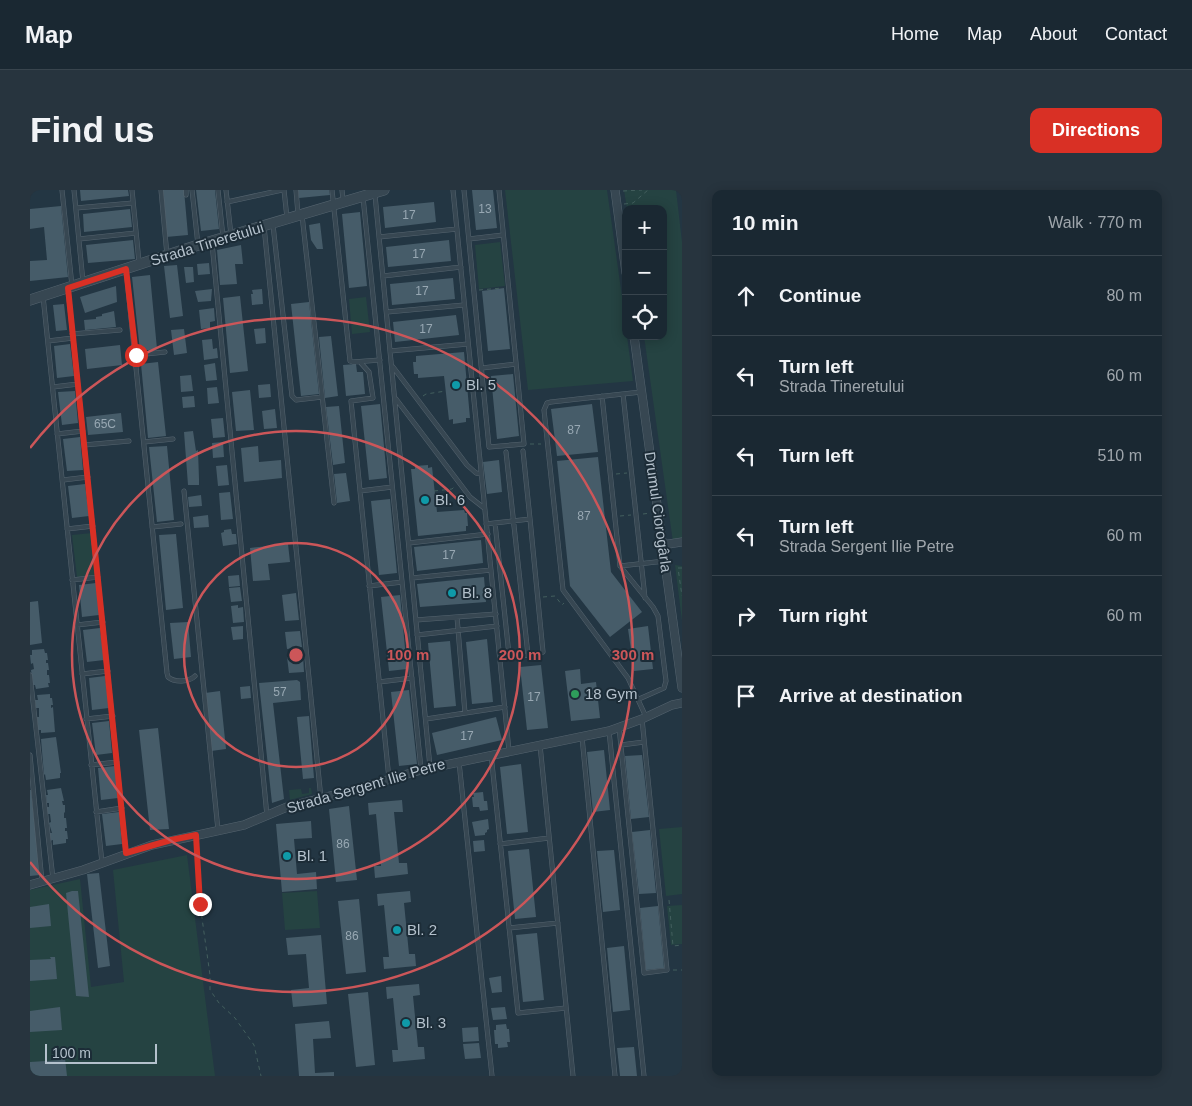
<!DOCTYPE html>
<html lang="en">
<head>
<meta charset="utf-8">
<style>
	:root { --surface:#1a2832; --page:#27343e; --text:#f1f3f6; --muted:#9fa6ac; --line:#38444d; --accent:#d93025 }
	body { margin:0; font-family:Helvetica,sans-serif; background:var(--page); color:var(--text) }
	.controls { position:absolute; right:15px; top:15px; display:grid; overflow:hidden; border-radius:10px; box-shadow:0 2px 12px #0003 }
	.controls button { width:45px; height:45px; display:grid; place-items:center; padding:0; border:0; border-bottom:1px solid var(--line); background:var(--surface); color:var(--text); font:25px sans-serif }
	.scale { position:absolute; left:15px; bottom:12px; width:112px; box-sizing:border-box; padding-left:5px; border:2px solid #b4c1cc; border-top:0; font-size:14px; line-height:18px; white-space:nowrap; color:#b4c1cc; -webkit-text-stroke:4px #1c2c37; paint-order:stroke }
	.stop { position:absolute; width:15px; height:15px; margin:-11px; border:4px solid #d93025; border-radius:50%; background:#fff }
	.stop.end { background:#d93025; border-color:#fff; box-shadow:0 1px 5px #0008 }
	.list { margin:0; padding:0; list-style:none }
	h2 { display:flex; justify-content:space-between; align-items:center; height:65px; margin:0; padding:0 20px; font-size:21px }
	h2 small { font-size:16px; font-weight:400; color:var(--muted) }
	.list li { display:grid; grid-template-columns:32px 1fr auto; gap:15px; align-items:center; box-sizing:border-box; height:80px; padding:0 20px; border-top:1px solid var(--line) }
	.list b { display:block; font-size:19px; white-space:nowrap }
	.list p { margin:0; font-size:16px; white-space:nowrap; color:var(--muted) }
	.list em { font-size:16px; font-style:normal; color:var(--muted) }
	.icon { flex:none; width:28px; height:28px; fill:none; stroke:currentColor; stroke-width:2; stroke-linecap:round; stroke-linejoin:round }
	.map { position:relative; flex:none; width:652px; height:886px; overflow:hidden; border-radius:10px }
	header { display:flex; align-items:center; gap:30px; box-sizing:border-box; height:70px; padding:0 25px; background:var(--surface); border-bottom:1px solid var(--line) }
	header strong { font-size:24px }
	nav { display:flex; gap:28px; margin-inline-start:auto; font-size:18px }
	.intro { display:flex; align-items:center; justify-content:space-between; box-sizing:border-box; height:120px; padding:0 30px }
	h1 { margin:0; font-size:35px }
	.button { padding:12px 22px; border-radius:10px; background:var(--accent); color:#fff; font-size:18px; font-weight:700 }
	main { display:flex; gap:30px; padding:0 30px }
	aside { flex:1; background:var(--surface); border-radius:10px; box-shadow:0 2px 12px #0003 }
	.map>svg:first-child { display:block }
	.green { fill:#254342 }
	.building { fill:#465c69 }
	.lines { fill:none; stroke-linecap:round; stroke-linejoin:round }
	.service-casing { stroke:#55646f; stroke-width:5 }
	.minor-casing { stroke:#55646f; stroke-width:9 }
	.tertiary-casing { stroke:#55646f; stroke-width:11 }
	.path { stroke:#435f5e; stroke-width:1; stroke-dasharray:4 4; stroke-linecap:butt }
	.service { stroke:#374752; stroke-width:4 }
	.minor { stroke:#374752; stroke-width:8 }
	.tertiary { stroke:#374752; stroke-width:10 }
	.route { stroke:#d93025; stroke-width:6 }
	.ring { fill:none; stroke:#cc5659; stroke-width:2.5 }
	.culture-dot { fill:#0f9aa8; stroke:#1c2c37; stroke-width:2 }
	.leisure-dot { fill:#2e9e5b; stroke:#1c2c37; stroke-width:2 }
	.labels { text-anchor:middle; stroke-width:4; stroke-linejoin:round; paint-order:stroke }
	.number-label { font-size:12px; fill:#98a8b3 }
	.street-label { font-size:15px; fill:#b4c1cc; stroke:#1c2c37 }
	.poi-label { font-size:15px; fill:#b4c1cc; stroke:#1c2c37; text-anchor:start }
	.centre { fill:#cc5659; stroke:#1c2c37; stroke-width:2.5 }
	.ring-label { font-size:15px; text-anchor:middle; font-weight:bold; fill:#cc5659; stroke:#1c2c37; stroke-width:4; stroke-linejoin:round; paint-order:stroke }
</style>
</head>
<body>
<header>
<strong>Map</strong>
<nav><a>Home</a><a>Map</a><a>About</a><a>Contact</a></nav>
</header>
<div class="intro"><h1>Find us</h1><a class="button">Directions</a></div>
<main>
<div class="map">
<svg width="652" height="886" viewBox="0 0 652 886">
	<rect width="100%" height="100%" fill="#233643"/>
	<path class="green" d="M 475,0 L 577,0 L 596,135 L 596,146 L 597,146 L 603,191 L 498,200 Z
		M 594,0 L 646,0 L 652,52 L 652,351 L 643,352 L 614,146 L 633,146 L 633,19 L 597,19 Z
		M 470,52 L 475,96 L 449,99 L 445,55 Z
		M 336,107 L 340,142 L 322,144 L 319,109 Z
		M 62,343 L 66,385 L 47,387 L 42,345 Z
		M 645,375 L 652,376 L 652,431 Z
		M 279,598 L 281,598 L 282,604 L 260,610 L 259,600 L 271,599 L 272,604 L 279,603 Z
		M 652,637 L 652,704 L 636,706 L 629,639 Z
		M 157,665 L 185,886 L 0,886 L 0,700 L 50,689 L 61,797 L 94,792 L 83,680 Z
		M 287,701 L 290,738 L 255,740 L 252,703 Z
		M 652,715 L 652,754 L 641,755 L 637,716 Z"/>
	<path class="building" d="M 50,0 L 98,0 L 99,6 L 51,11 Z
		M 132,0 L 154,0 L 158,45 L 136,47 Z
		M 166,0 L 185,0 L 189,39 L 171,41 Z
		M 268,0 L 299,0 L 300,5 L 269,8 Z
		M 442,0 L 463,0 L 467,38 L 446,40 Z
		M 404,12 L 406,32 L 355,38 L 353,17 Z
		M 31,16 L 38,87 L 0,91 L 0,71 L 17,70 L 14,37 L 0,39 L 0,19 Z
		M 100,19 L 102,37 L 54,42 L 53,24 Z
		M 330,22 L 337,96 L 319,98 L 312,24 Z
		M 290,33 L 293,59 L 287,59 L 281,50 L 279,35 Z
		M 103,50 L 105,69 L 58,73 L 56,55 Z
		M 419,50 L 421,71 L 358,77 L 356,57 Z
		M 211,55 L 213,74 L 205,74 L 207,94 L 190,95 L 187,60 Z
		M 179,73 L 180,84 L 168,85 L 167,74 Z
		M 147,75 L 153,126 L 140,128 L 134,76 Z
		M 154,77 L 163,77 L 164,92 L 156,93 Z
		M 120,85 L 127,159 L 110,161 L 102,87 Z
		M 423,88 L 425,109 L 362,115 L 360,94 Z
		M 86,96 L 87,112 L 55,123 L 50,107 Z
		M 474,98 L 480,159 L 458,161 L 452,101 Z
		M 182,99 L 181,111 L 168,112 L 165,101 Z
		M 232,99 L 233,114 L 222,115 L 221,104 L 223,104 L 222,100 Z
		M 210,106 L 218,181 L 200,183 L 193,108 Z
		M 279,112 L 289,204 L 271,206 L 261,114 Z
		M 34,114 L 37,140 L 26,141 L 23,115 Z
		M 184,118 L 185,131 L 180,132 L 180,138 L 171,139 L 169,120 Z
		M 84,121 L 86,137 L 55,140 L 54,130 L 66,129 L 66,127 L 72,126 L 72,124 Z
		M 426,125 L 429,145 L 365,152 L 363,132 Z
		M 235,138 L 236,153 L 226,154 L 224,139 Z
		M 154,139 L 157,163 L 144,165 L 141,140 Z
		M 301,146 L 308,206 L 295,208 L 289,147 Z
		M 182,149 L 183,159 L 187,158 L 188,168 L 174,170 L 172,150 Z
		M 40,154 L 44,186 L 27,188 L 24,156 Z
		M 90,155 L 92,175 L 57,179 L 55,159 Z
		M 434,162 L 440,228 L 436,228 L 436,232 L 423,234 L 423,229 L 419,230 L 414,186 L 388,188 L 388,184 L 384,184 L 383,172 L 386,172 L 386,166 Z
		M 128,172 L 136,246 L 118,248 L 111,174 Z
		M 185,173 L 187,190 L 176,191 L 174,175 Z
		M 326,174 L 327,182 L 333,182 L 335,204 L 316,206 L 313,175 Z
		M 483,184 L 489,246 L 467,249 L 461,186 Z
		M 161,185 L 163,201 L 151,202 L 150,186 Z
		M 240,194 L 241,207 L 229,208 L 228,195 Z
		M 187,197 L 189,213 L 178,214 L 177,198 Z
		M 220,200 L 224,240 L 206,241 L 202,202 Z
		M 45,201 L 48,233 L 32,235 L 28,202 Z
		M 164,206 L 165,217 L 153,218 L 152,207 Z
		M 350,214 L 357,288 L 339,290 L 331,216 Z
		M 562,214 L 568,262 L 527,266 L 521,219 Z
		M 309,216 L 315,273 L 303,275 L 296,217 Z
		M 245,219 L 247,238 L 234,239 L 232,221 Z
		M 91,223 L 93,242 L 58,245 L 56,227 Z
		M 193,228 L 195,247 L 183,248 L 181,229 Z
		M 163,241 L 166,261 L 168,260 L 169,289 L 169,295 L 158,295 L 154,242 Z
		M 50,247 L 53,280 L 37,281 L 33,249 Z
		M 193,252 L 194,267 L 183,268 L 182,253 Z
		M 137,256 L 144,330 L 127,332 L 119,257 Z
		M 228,256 L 229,272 L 251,270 L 252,288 L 214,292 L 211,258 Z
		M 568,267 L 581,382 L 612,422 L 580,447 L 540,396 L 527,271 Z
		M 469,270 L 472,302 L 457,304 L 453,272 Z
		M 197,275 L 199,295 L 188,296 L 186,276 Z
		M 398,275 L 398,278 L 402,277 L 407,322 L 434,320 L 435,323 L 437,323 L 438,336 L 436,336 L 436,341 L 388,346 L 381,279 L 385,279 L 385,276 Z
		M 316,283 L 320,311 L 307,313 L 304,284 Z
		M 55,294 L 59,326 L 42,328 L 38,296 Z
		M 200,302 L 203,329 L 191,330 L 189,303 Z
		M 171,305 L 172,316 L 159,317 L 158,307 Z
		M 360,309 L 367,383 L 349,385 L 341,311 Z
		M 178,325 L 179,337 L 164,338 L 163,327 Z
		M 201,339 L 202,344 L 206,344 L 207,354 L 193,356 L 191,343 L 194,342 L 194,340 Z
		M 146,344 L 153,418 L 136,420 L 129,345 Z
		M 451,350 L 453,373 L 387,381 L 384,357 Z
		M 258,354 L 260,372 L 238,374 L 240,390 L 223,391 L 220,358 Z
		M 209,385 L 210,396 L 199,397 L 198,386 Z
		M 454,387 L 456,412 L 390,417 L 387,394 Z
		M 66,393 L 69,425 L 52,427 L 49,395 Z
		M 210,397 L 212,411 L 201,412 L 199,398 Z
		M 266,403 L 269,430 L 255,431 L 252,405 Z
		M 370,405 L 377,479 L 359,481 L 351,407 Z
		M 8,411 L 12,453 L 0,455 L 0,412 Z
		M 208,415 L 208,418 L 213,417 L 214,432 L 203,433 L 201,416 Z
		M 158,432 L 161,467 L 144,469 L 140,433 Z
		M 213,436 L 213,449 L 203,450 L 201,437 Z
		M 618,436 L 623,479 L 604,481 L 598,439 Z
		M 70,438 L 74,470 L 57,472 L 53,440 Z
		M 270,441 L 272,457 L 257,459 L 255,442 Z
		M 457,449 L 463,512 L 442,514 L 436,452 Z
		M 420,451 L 426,516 L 404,518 L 398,453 Z
		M 14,459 L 15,463 L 17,463 L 18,470 L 16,470 L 16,473 L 18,473 L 19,480 L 17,480 L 17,485 L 19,485 L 20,493 L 18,493 L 19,497 L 6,499 L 5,495 L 3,495 L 1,480 L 4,479 L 3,473 L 1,474 L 0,465 L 2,465 L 2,460 Z
		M 273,465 L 274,482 L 259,483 L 257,467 Z
		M 511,475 L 518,538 L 497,540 L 490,477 Z
		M 550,479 L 551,494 L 566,492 L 570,528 L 541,531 L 535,481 Z
		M 75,486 L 79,518 L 62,520 L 59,488 Z
		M 267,490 L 270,492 L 271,510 L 243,513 L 254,609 L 242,613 L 229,493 Z
		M 220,496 L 221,508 L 211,509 L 210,497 Z
		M 379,500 L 387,574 L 369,576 L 361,502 Z
		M 190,501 L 196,559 L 181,561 L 175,503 Z
		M 20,504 L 20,508 L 22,508 L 23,515 L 21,515 L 21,518 L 23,517 L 25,542 L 11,543 L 11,540 L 8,540 L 7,527 L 9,527 L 9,518 L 6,518 L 5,510 L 8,510 L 7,505 Z
		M 279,526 L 284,588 L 273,589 L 267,527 Z
		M 466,527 L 472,550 L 407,565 L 402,543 Z
		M 79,531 L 82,563 L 66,565 L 62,533 Z
		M 128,538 L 139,639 L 120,640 L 109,540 Z
		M 26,547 L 31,583 L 30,583 L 30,588 L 16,590 L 15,584 L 14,585 L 11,549 Z
		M 574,560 L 580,620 L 563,622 L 557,562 Z
		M 612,565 L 619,627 L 601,629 L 595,566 Z
		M 491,574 L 498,642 L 477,644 L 470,577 Z
		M 85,576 L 88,608 L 71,610 L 68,578 Z
		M 31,598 L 34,611 L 32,611 L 33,615 L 35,615 L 35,622 L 34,623 L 34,628 L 36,628 L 37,638 L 35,638 L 35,641 L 37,641 L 38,649 L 36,649 L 36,653 L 23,655 L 23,650 L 20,651 L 20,643 L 22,643 L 19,633 L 21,632 L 20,624 L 17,624 L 17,617 L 19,617 L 19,613 L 17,613 L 16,605 L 18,605 L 17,600 Z
		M 0,600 L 1,600 L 10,685 L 0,686 Z
		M 453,602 L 454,611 L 457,611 L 458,620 L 450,621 L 449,617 L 443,617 L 442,607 L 444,607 L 443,603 Z
		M 372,610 L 373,622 L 364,622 L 369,673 L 377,673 L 378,684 L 345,688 L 344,676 L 351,676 L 346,624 L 339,625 L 338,613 Z
		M 319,616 L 327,690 L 306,692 L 299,619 Z
		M 89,622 L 92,654 L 76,656 L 72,624 Z
		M 458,629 L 459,639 L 457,640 L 457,642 L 455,643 L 455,645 L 445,646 L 442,632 Z
		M 281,631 L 282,648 L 264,649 L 267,684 L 286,682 L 287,699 L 252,702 L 246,634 Z
		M 620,640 L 626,703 L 609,704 L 602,642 Z
		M 454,650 L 455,661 L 444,662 L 443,651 Z
		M 499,659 L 506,727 L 485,729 L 478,661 Z
		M 584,660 L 590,720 L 573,722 L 567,661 Z
		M 69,683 L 80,776 L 68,778 L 57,684 Z
		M 42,701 L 48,701 L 59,807 L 46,806 L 36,703 Z
		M 380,701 L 381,712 L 374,713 L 379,764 L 385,764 L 386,776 L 354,779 L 353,767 L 359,767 L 354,715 L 348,716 L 347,704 Z
		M 329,709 L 336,782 L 316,784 L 308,711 Z
		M 19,714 L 21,736 L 0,738 L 0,717 Z
		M 628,716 L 634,778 L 616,780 L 610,718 Z
		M 507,743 L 514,810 L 493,812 L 486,745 Z
		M 291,745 L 297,814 L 263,817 L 261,800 L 279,798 L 276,764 L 258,765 L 256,748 Z
		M 594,756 L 600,820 L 583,822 L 577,758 Z
		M 20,767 L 25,767 L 27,789 L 0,791 L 0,770 L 21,769 Z
		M 471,786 L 472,802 L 462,803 L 459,788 Z
		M 389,794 L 390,805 L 383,806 L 388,857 L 394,857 L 395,869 L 363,872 L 362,860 L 368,860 L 363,808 L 357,809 L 356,797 Z
		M 338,802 L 345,875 L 326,877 L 318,804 Z
		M 30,817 L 32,840 L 0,842 L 0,821 Z
		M 475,817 L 477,829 L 463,830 L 461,818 Z
		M 299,831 L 301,848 L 283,849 L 285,883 L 304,882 L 304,886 L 269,886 L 265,834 Z
		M 476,834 L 477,839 L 479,839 L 480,852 L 477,852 L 478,857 L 468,858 L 468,854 L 465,854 L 464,840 L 466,840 L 466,835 Z
		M 448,837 L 449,851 L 433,852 L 432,838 Z
		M 449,853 L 451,868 L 435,869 L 433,854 Z
		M 604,857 L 607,886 L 590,886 L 587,858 Z
		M 31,868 L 35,868 L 37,886 L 0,886 L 0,872 L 31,870 Z"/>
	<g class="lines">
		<g class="service-casing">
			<path id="service" d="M 32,0 L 42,96
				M 44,0 L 53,92
				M 102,0 L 109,72
				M 131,0 L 137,65
				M 156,0 L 156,5
				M 162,0 L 168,55
				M 188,0 L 193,47
				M 196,0 L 201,45
				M 254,0 L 257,28
				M 266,0 L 268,24
				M 302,0 L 320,171 L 323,172 L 350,170
				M 312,0 L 313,10
				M 423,0 L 479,561
				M 434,0 L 459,257 L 494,254 L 469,0
				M 345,5 L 400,577
				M 333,7 L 391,579
				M 197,12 L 252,0
				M 46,18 L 103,13
				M 272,25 L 304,313
				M 243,35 L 262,206 L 266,210 L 292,207
				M 234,36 L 291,609
				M 349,47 L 427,39
				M 49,49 L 106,43
				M 439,49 L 473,45
				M 182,53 L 237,626
				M 96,79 L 137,483 L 138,487 C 145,493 159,492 165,486
				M 353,86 L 431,77
				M 38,99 L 96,663
				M 13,106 L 72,673
				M 357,122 L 434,115
				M 42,144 L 90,140
				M 18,151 L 43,148
				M 360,161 L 438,154
				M 106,165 L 135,162
				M 330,172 L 339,182 L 343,208 L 321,211 L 359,589
				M 363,177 L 437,275 L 446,283 L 451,284
				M 452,178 L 486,174
				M 23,197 L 48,194
				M 611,202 L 521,212 L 517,213 L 514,220 L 533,400 L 598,488 L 616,527
				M 593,204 L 615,408
				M 572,206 L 590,376 L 623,417 L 628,426 L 636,491 L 634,498 L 609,509
				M 366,209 L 440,307 L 454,318
				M 27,244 L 53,241
				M 114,252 L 143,249
				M 54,255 L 99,251
				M 476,262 L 498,465
				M 33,290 L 58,287
				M 154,301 L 188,640
				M 330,301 L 362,297
				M 465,333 L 479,465 L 482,467 L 509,464 L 513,462 L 500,329
				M 456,334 L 500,329 L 493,261
				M 122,337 L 151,334
				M 37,339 L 63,336
				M 379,353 L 458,344
				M 590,376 L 635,371
				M 382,388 L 461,380
				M 42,390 L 68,387
				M 339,396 L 372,392
				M 427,427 L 435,523
				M 386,430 L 466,424
				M 47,435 L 73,432
				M 387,445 L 467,436
				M 52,484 L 78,481
				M 0,485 L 23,689
				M 349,492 L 382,488
				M 56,529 L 83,526
				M 396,529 L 475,517
				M 589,537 L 614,783 L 637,780 L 612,529
				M 579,541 L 614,886
				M 552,547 L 585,886
				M 510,555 L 543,886
				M 591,555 L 614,552
				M 461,564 L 488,823 L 536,818
				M 0,565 L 12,692
				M 429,572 L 462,886
				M 61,575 L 87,572
				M 66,622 L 92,618
				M 470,654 L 519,648
				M 479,738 L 528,733"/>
		</g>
		<g class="minor-casing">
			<path id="minor" d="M 585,0 L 596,83
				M 604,146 L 652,498
				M 632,355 L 652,352
				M 0,695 L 53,680 L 122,655 L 214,635 L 257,617 L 323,600 L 391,580 L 579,541 L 612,529 L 642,515 L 652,513"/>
		</g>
		<g class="tertiary-casing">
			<path id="tertiary" d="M 0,110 L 162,57 L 354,0"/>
		</g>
		<path class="path" d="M 593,1 L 612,0
			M 594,14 L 603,13 L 618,0
			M 449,100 L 473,98
			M 393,206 L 396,204 L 416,201
			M 500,254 L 511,254
			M 586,284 L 597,283
			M 404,301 L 422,299 L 425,296
			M 613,324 L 621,323
			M 590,326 L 601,325
			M 652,378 L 648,378 L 652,406
			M 513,407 L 525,406 L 532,415 L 534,413
			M 166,653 L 170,714 L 180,785 L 180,800 L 189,813 L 205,828 L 224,855 L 231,886
			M 639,710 L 643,756 L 652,755
			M 643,780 L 652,780"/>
		<use href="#service" class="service"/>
		<use href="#minor" class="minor"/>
		<use href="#tertiary" class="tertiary"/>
	</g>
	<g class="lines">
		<path class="route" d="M 106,165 L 96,79 L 38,98 L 96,663 L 141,650 L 166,645 L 170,714"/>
	</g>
	<g class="ring">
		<circle cx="266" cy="465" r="112"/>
		<circle cx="266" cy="465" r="224"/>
		<path d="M0 258A337 337 0 1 1 0 672"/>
	</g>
	<g class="culture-dot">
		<circle cx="426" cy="195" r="5"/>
		<circle cx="395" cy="310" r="5"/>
		<circle cx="422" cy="403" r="5"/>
		<circle cx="257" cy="666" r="5"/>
		<circle cx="367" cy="740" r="5"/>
		<circle cx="376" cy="833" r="5"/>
	</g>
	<circle class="leisure-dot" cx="545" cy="504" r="5"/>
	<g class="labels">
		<g class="number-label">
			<text x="455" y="23">13</text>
			<text x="379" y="29">17</text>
			<text x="389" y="68">17</text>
			<text x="392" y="105">17</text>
			<text x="396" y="143">17</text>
			<text x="75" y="238">65C</text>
			<text x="544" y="244">87</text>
			<text x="554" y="330">87</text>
			<text x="419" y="369">17</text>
			<text x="250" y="506">57</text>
			<text x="504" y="511">17</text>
			<text x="437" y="550">17</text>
			<text x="313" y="658">86</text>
			<text x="322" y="750">86</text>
		</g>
		<g class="street-label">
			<text transform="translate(177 54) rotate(-17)" y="5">Strada Tineretului</text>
			<text transform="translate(628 322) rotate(82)" y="5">Drumul Ciorogârla</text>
			<text transform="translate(336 596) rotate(-16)" y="5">Strada Sergent Ilie Petre</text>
		</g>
		<g class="poi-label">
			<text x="436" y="200">Bl. 5</text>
			<text x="405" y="315">Bl. 6</text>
			<text x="432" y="408">Bl. 8</text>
			<text x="555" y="509">18 Gym</text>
			<text x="267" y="671">Bl. 1</text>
			<text x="377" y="745">Bl. 2</text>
			<text x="386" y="838">Bl. 3</text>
		</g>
	</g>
	<circle cx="266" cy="465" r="8" class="centre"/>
	<g class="ring-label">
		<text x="378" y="470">100 m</text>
		<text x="490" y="470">200 m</text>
		<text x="603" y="470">300 m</text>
	</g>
</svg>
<div class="controls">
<button>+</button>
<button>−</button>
<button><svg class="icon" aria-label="locate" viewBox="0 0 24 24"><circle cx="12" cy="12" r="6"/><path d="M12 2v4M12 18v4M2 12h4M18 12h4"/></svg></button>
</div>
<div class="scale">100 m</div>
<div class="stop" style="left:106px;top:165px"></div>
<div class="stop end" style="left:170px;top:714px"></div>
</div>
<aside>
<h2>10 min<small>Walk · 770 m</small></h2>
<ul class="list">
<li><svg class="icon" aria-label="ahead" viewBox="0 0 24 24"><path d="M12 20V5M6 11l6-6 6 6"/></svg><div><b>Continue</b></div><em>80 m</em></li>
<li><svg class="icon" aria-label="left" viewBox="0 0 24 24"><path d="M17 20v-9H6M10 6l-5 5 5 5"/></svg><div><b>Turn left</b><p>Strada Tineretului</p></div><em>60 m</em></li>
<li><svg class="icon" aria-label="left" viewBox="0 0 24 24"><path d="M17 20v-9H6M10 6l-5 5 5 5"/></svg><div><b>Turn left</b></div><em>510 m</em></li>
<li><svg class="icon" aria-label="left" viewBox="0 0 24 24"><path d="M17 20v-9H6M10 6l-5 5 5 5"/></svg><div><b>Turn left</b><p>Strada Sergent Ilie Petre</p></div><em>60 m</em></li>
<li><svg class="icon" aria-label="right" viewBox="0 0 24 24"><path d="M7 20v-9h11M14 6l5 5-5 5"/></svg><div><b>Turn right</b></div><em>60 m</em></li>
<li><svg class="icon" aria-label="arrive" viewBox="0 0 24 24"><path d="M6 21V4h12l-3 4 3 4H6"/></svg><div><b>Arrive at destination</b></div></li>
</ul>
</aside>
</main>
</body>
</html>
